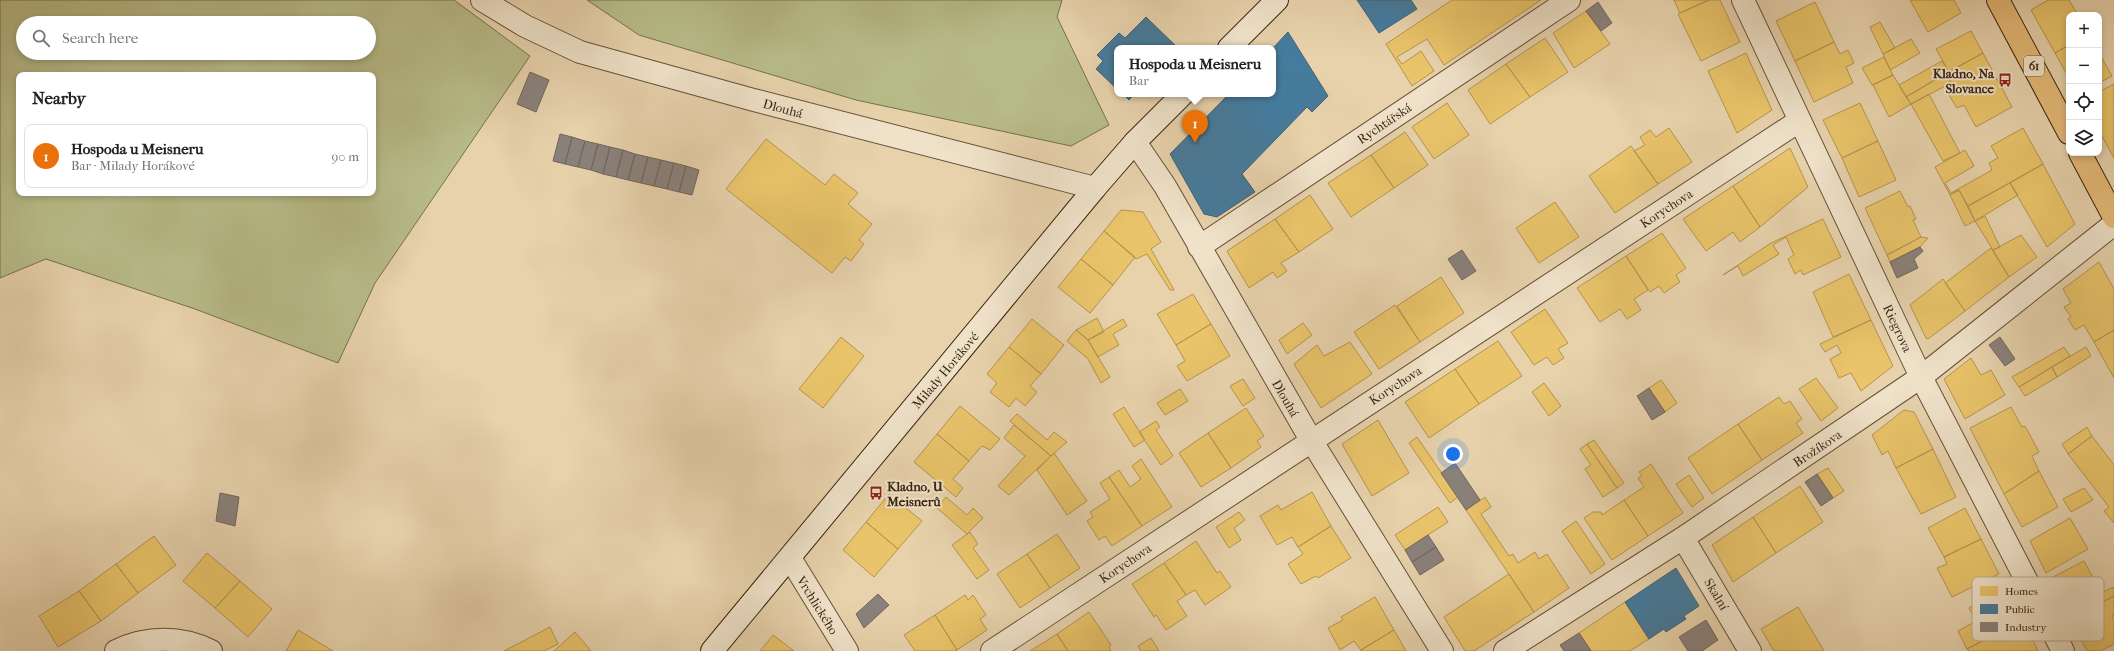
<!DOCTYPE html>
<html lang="en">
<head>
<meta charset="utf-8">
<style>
	:root { --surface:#fff; --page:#f2f2f2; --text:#202124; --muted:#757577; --line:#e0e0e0; --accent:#8f2418 }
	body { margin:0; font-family:"IM FELL French Canon",serif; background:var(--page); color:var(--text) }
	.controls { position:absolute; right:12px; top:12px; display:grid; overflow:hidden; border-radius:8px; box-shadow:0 2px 6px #0003 }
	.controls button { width:36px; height:36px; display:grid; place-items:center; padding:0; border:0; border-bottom:1px solid var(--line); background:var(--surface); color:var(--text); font:20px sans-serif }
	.you { position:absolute; left:1453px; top:454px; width:14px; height:14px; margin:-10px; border:3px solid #fff; border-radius:50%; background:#1a73e8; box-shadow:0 0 0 6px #1a73e833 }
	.badge { display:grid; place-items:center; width:26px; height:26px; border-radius:50%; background:var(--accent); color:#fff; font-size:13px; font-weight:700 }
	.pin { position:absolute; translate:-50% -33px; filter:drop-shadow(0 1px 2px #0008) }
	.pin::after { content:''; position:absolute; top:21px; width:14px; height:12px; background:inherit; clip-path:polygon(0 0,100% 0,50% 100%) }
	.popup { position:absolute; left:1114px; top:45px; width:162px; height:52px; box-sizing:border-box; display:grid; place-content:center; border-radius:8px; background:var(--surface); filter:drop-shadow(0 1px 3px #0005); font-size:13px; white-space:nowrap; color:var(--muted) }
	.popup b { font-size:15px; color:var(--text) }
	.popup::after { content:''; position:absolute; left:50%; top:100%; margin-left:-8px; border:8px solid transparent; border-top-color:var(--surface) }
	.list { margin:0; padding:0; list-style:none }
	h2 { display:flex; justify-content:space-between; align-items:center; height:52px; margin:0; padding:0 16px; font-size:17px }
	h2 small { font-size:13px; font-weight:400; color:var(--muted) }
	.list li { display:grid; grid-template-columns:26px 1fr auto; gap:12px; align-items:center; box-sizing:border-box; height:64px; margin:0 8px 8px; padding:0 8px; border:1px solid var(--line); border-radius:8px }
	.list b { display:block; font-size:15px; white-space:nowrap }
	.list p { margin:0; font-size:13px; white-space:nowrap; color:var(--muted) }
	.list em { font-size:13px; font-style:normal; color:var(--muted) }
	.icon { flex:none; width:22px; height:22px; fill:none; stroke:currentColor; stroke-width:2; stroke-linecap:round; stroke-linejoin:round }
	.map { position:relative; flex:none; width:2114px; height:651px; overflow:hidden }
	.search { position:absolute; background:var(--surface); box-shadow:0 2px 6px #0003; left:16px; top:16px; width:360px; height:44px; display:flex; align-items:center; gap:10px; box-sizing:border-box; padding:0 14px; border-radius:22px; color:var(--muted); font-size:15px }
	.panel { position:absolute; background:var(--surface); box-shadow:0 2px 6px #0003; left:16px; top:72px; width:360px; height:124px; border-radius:8px }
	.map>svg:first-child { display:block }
	.green { fill:#b7bb88; stroke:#78704c; fill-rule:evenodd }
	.homes { fill:#e9c46a; stroke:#b4944f }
	.public { fill:#457b9d; stroke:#426172 }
	.industry { fill:#8a817c; stroke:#72655b }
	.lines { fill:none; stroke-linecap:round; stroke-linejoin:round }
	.minor-casing { stroke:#655036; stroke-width:24 }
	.secondary-casing { stroke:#3a240f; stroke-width:24 }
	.primary-casing { stroke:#3a240f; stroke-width:24 }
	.minor { stroke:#efe2c9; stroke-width:22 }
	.secondary { stroke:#efe2c9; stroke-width:22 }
	.primary { stroke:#e4b976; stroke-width:22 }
	.labels { text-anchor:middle; stroke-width:4; stroke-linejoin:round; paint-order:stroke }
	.shield { fill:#efe2c9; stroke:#705d47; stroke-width:1 }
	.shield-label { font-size:12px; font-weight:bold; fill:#3a240f }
	.poi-label { font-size:13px; font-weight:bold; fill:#3a240f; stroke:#efe2c9; text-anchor:end }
	.street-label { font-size:13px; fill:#3a240f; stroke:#efe2c9 }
	.key { fill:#efe2c9; stroke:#b9a991; stroke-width:1 }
	.key-label { font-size:11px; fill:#3a240f }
</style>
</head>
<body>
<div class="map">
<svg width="2114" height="651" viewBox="0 0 2114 651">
	<rect width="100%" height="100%" fill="#e7d2ac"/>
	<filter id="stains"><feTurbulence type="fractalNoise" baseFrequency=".005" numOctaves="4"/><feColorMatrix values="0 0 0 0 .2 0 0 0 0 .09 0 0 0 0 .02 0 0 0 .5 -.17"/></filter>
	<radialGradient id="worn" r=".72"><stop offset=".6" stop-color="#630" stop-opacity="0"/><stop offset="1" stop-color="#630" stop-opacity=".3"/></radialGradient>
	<path class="green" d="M 0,0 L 454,0 L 530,56 L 375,283 L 338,363 L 195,309 L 46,259 L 0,278 ZM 23,23 L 369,23 L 369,53 L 23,53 ZM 19,75 L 373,75 L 373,193 L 19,193 Z
		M 587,0 L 1062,0 L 1057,17 L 1109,125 L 1071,146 L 856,100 L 639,35 Z"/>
	<path class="homes" d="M 1452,0 L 1541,0 L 1444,65 L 1427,39 L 1397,57 L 1402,64 L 1421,51 L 1434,71 L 1412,86 L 1386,44 Z
		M 1674,0 L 1709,0 L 1680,13 Z
		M 1709,0 L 1720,0 L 1740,42 L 1701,61 L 1678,14 Z
		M 1910,0 L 1954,0 L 1961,13 L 1928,32 Z
		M 2048,0 L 2069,0 L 2078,15 L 2069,15 L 2069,45 L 2055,53 L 2031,10 Z
		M 1815,2 L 1834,42 L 1795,61 L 1776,21 Z
		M 1586,11 L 1610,44 L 1574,68 L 1553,33 Z
		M 1880,22 L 1895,48 L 1883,54 L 1870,27 Z
		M 1971,31 L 1983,53 L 1949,72 L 1936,49 Z
		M 1545,38 L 1568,72 L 1530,97 L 1506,64 Z
		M 1911,39 L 1920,53 L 1890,70 L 1883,54 Z
		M 1834,42 L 1840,54 L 1848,50 L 1854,63 L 1846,67 L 1853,83 L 1814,102 L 1795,61 Z
		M 2069,45 L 2069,78 L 2055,53 Z
		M 1746,53 L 1772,110 L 1737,133 L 1708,71 Z
		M 1983,53 L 2012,107 L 1976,127 L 1964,105 L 1957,108 L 1949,95 L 1956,91 L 1946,73 Z
		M 2099,53 L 2112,76 L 2099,83 Z
		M 1884,57 L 1893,75 L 1872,85 L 1862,68 Z
		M 1942,61 L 1949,72 L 1906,97 L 1899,85 Z
		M 1506,64 L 1530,97 L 1490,124 L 1468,90 Z
		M 1946,73 L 1951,83 L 1911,104 L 1906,97 Z
		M 1893,75 L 1911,104 L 1889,117 L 1873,85 Z
		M 2114,84 L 2114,158 L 2099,131 L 2099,92 Z
		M 1929,94 L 1960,153 L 1943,161 L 1911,104 Z
		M 1447,103 L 1469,135 L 1434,159 L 1412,127 Z
		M 1860,103 L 1878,141 L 1842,158 L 1823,120 Z
		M 1669,128 L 1692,162 L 1658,184 L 1634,151 L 1645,145 L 1640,137 L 1650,130 L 1656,137 Z
		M 2023,128 L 2043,164 L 1968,206 L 1959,190 L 1950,195 L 1935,167 L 1965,150 L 1974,166 L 1945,183 L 1951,193 L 1992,170 L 1989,163 L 1998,158 L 1991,146 Z
		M 1405,132 L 1428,165 L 1394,188 L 1371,155 Z
		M 766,139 L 825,185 L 834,174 L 858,193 L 848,204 L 872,224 L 859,240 L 864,244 L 851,261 L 845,257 L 832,273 L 726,189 Z
		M 1878,141 L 1896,180 L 1859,197 L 1842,158 Z
		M 1631,146 L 1658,184 L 1615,213 L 1589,176 Z
		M 1790,148 L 1808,187 L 1760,227 L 1733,186 Z
		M 1371,155 L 1394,188 L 1351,217 L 1328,183 Z
		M 2043,164 L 2075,224 L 2047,247 L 2010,183 Z
		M 2010,183 L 2018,195 L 1975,221 L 1968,206 Z
		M 1733,186 L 1760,227 L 1740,242 L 1733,232 L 1706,251 L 1683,219 Z
		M 1959,190 L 1975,221 L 1965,226 L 1950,195 Z
		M 1900,191 L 1908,207 L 1910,206 L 1916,219 L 1913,220 L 1921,237 L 1887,255 L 1865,208 Z
		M 1310,195 L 1333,229 L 1299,252 L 1275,219 Z
		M 1555,202 L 1579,237 L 1539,263 L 1516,228 Z
		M 1121,210 L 1143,212 L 1161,242 L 1151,249 L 1174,290 L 1170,290 L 1147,254 L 1136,259 L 1104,231 Z
		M 1985,216 L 2000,247 L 1993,250 L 1975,221 Z
		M 1275,219 L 1299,252 L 1281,263 L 1287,271 L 1277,278 L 1273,272 L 1249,288 L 1227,251 Z
		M 1823,219 L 1841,257 L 1803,275 L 1801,270 L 1795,274 L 1788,259 L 1794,255 L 1786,237 L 1773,245 L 1779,254 L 1743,276 L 1738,266 L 1723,275 L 1771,243 Z
		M 1104,231 L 1135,257 L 1113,285 L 1081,259 Z
		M 1662,233 L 1686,268 L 1676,275 L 1680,282 L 1664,293 L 1659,286 L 1650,292 L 1626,256 Z
		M 2021,235 L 2037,257 L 2009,277 L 1993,250 Z
		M 1921,237 L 1928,238 L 1920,247 L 1890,262 L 1887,255 Z
		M 1991,248 L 2009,277 L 1965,311 L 1945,283 Z
		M 1626,256 L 1648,290 L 1634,299 L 1641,310 L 1627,319 L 1620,309 L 1600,322 L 1577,288 Z
		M 1081,259 L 1113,285 L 1090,313 L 1058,287 Z
		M 2099,262 L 2114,289 L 2114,330 L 2094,342 L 2084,325 L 2075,330 L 2068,319 L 2071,317 L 2064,307 L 2071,303 L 2063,289 Z
		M 1849,274 L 1871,320 L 1833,337 L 1813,292 Z
		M 1441,277 L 1464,313 L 1420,342 L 1397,306 Z
		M 1943,279 L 1965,311 L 1928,339 L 1926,338 L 1910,305 Z
		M 1193,294 L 1211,324 L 1176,345 L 1157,314 Z
		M 1395,305 L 1420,342 L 1379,369 L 1354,332 Z
		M 1545,309 L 1568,343 L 1558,349 L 1564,358 L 1553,365 L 1547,357 L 1534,365 L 1511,332 Z
		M 1097,318 L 1104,332 L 1088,340 L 1076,330 Z
		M 1032,319 L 1064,345 L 1041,374 L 1009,347 Z
		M 1123,319 L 1127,326 L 1113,334 L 1119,345 L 1098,357 L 1088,340 Z
		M 1871,320 L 1893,366 L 1861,391 L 1851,373 L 1839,378 L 1830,359 L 1841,353 L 1837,345 L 1825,352 L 1820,344 Z
		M 1303,323 L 1312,335 L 1287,354 L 1279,340 Z
		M 1211,324 L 1230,356 L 1187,381 L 1177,366 L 1185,361 L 1176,345 Z
		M 1076,330 L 1088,340 L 1110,377 L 1101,383 L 1088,359 L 1067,341 Z
		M 2114,330 L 2114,378 L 2094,342 Z
		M 841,337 L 864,356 L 823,408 L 799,389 Z
		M 1498,341 L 1522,376 L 1479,404 L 1455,369 Z
		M 1350,342 L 1372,374 L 1321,408 L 1294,364 L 1317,345 L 1324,356 Z
		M 1009,347 L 1041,374 L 1030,386 L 1037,392 L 1025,406 L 1016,398 L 1009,407 L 990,392 L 997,383 L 987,374 Z
		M 2064,347 L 2070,356 L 2019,387 L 2012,377 Z
		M 2086,347 L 2091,356 L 2057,377 L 2052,367 Z
		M 1971,358 L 1981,375 L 1991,370 L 2005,395 L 1965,419 L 1944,379 Z
		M 2052,367 L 2057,377 L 2025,396 L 2019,387 Z
		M 1455,369 L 1479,404 L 1429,438 L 1405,402 Z
		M 1816,378 L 1838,408 L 1821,421 L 1799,389 Z
		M 1243,379 L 1255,398 L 1243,406 L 1230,386 Z
		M 1661,380 L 1677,403 L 1665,412 L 1649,388 Z
		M 1544,383 L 1561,406 L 1549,416 L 1532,392 Z
		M 1180,389 L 1188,401 L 1165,415 L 1157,403 Z
		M 1779,397 L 1784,404 L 1790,401 L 1802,419 L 1796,423 L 1803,433 L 1762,460 L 1738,424 Z
		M 960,406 L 1000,439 L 990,450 L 982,446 L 969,461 L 937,434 Z
		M 1124,407 L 1145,440 L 1134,447 L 1113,414 Z
		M 2011,407 L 2022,427 L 2025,426 L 2039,452 L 2032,456 L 2039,471 L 2004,494 L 1970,428 Z
		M 1246,408 L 1264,436 L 1257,441 L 1261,447 L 1231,468 L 1208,433 Z
		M 1904,410 L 1914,412 L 1933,449 L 1896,468 L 1888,451 L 1882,455 L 1872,435 Z
		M 1017,414 L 1047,440 L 1054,432 L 1067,442 L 1051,456 L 1010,421 Z
		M 1378,420 L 1409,473 L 1372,496 L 1342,444 Z
		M 1156,421 L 1160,427 L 1156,430 L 1173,456 L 1161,465 L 1139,432 Z
		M 1738,424 L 1762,460 L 1712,494 L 1688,458 Z
		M 1014,425 L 1051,456 L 1009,495 L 998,486 L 1025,456 L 1004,438 Z
		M 2087,427 L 2092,436 L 2068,454 L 2062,444 Z
		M 1208,433 L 1231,468 L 1201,487 L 1179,453 Z
		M 937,434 L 969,461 L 953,479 L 963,488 L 956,497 L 914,462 Z
		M 2092,436 L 2114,465 L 2114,523 L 2104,511 L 2109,507 L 2068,454 Z
		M 1417,437 L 1458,497 L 1450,503 L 1409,443 Z
		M 1594,440 L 1624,483 L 1617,488 L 1587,444 Z
		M 1587,444 L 1617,488 L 1603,497 L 1585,469 L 1591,465 L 1580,449 Z
		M 1933,449 L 1956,497 L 1921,514 L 1896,468 Z
		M 1054,453 L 1087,501 L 1067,515 L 1037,470 Z
		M 1141,459 L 1172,507 L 1142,526 L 1109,477 L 1119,470 L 1130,487 L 1141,479 L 1132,466 Z
		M 1651,464 L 1683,513 L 1648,536 L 1624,500 L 1644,487 L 1638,478 L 1642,476 L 1639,472 Z
		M 1828,468 L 1844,491 L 1833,498 L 1817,474 Z
		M 2039,471 L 2058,507 L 2022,527 L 2004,494 Z
		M 1689,475 L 1704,498 L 1692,507 L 1676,484 Z
		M 1109,477 L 1142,526 L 1112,546 L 1105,536 L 1099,540 L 1087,521 L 1093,517 L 1090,512 L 1110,499 L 1100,483 Z
		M 1800,486 L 1823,522 L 1776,553 L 1753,517 Z
		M 2084,488 L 2093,500 L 2071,512 L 2063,499 Z
		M 1312,492 L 1331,526 L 1298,547 L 1292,537 L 1277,545 L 1260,516 L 1278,505 L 1281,510 Z
		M 889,494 L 922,521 L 898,549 L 866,522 Z
		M 946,497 L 967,515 L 973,508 L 983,518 L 967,534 L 937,508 Z
		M 1485,497 L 1491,507 L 1481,514 L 1509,556 L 1513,554 L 1518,563 L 1535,552 L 1539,559 L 1547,554 L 1569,588 L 1534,612 L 1466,510 Z
		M 1624,500 L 1648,536 L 1612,560 L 1584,518 L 1593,512 L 1601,512 L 1602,515 Z
		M 1438,507 L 1448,522 L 1405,550 L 1395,535 Z
		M 1965,508 L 1981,539 L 1944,557 L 1928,528 Z
		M 1239,512 L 1245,520 L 1234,528 L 1241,540 L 1229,548 L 1216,527 Z
		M 1753,517 L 1776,553 L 1733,582 L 1712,545 Z
		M 2070,518 L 2088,549 L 2046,573 L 2030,541 Z
		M 1576,521 L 1605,564 L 1591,574 L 1562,531 Z
		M 866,522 L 898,549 L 874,577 L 843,550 Z
		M 1331,526 L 1351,558 L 1318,578 L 1316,576 L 1301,584 L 1288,564 L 1303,554 L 1298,547 Z
		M 970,532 L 978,544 L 973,548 L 989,570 L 977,579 L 952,545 Z
		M 1057,534 L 1080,568 L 1050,588 L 1027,554 Z
		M 154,536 L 176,565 L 138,593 L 116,564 Z
		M 1981,539 L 1999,574 L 1952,597 L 1937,568 L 1947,564 L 1944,557 Z
		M 1196,541 L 1217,573 L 1220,571 L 1231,587 L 1205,605 L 1195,590 L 1186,595 L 1164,563 Z
		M 207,553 L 240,581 L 215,608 L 183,581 Z
		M 1027,554 L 1050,588 L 1020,608 L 997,574 Z
		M 2084,561 L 2101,593 L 2114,587 L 2114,596 L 2070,619 L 2049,579 Z
		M 1164,563 L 1186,595 L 1177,601 L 1187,616 L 1166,630 L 1156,615 L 1154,617 L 1132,584 Z
		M 116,564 L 138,593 L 101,621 L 79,591 Z
		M 1509,574 L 1534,612 L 1474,651 L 1465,651 L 1444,617 Z
		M 240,581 L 272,609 L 248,637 L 215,608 Z
		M 2007,588 L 2023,620 L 1967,649 L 1958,631 L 1976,621 L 1969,608 Z
		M 79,591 L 101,621 L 58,647 L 39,616 Z
		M 965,595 L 968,600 L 973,595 L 986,615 L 980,619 L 987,630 L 957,650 L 935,615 Z
		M 2114,596 L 2114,615 L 2112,616 L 2114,620 L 2114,644 L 2100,651 L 2087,651 L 2070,619 Z
		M 1375,597 L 1394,630 L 1361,650 L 1354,641 L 1340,650 L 1328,628 L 1343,620 L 1341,617 Z
		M 1625,602 L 1649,639 L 1630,651 L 1591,651 L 1579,633 Z
		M 1798,607 L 1824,651 L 1774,651 L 1761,629 Z
		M 1089,612 L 1111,645 L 1109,647 L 1111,651 L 1068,651 L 1057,634 Z
		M 935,615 L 957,650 L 955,651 L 915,651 L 904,635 Z
		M 2023,620 L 2038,651 L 1969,651 L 1967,649 Z
		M 550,627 L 558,644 L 544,651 L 504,651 Z
		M 298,630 L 333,651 L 286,651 Z
		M 1394,630 L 1406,651 L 1361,651 L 1361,650 Z
		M 575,632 L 591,651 L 554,651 Z
		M 1057,634 L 1068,651 L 1030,651 L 1043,643 Z
		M 773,635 L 794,651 L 760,651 Z
		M 1151,638 L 1159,651 L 1141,651 L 1138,646 Z"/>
	<path class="public" d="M 1357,0 L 1411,0 L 1417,9 L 1379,33 Z
		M 1146,17 L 1178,48 L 1117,48 L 1117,89 L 1096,69 L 1103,61 L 1097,55 L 1119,33 L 1125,38 Z
		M 1288,32 L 1328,96 L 1312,112 L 1307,107 L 1242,174 L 1255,192 L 1217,217 L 1204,214 L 1170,154 L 1229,94 L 1273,94 L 1273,48 Z
		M 1123,94 L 1134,94 L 1129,100 Z
		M 1676,568 L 1699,606 L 1684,616 L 1686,619 L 1666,632 L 1664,629 L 1649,639 L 1625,602 Z"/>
	<path class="industry" d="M 1598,2 L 1612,23 L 1601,31 L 1586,11 Z
		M 530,72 L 549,80 L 536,112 L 517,104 Z
		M 560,134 L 572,137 L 565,164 L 553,161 Z
		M 572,137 L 585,141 L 578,167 L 565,164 Z
		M 585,141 L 598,144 L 591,170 L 578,167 Z
		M 598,144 L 610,147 L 603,174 L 591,170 Z
		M 610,147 L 623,150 L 616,177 L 603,174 Z
		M 623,150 L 635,154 L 628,180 L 616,177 Z
		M 635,154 L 648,157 L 641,183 L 628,180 Z
		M 648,157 L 661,160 L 654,186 L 641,183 Z
		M 661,160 L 674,163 L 667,189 L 654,186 Z
		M 674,163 L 686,166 L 679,192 L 667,189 Z
		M 686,166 L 699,170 L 692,195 L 679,192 Z
		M 1920,247 L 1923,251 L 1914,259 L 1918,268 L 1897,278 L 1890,262 Z
		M 1462,250 L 1476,271 L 1462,280 L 1448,259 Z
		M 2000,337 L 2015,359 L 2005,366 L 1989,345 Z
		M 1649,388 L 1665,412 L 1652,420 L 1637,396 Z
		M 1455,463 L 1480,500 L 1466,510 L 1441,473 Z
		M 1817,474 L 1833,498 L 1821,506 L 1805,482 Z
		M 220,493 L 239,497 L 235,526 L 216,521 Z
		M 1428,535 L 1436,547 L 1412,562 L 1405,550 Z
		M 1436,547 L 1444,560 L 1420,575 L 1412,562 Z
		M 878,594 L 889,605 L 864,628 L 856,614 Z
		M 1706,620 L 1718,640 L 1702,651 L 1688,651 L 1679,637 Z
		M 1579,633 L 1591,651 L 1564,651 L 1560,645 Z"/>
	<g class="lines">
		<g class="minor-casing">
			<path id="minor" d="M 482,0 L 525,26 L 580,52 L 750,99 L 1095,188
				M 1743,0 L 1921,377 L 2063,651
				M 1135,142 L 1165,186 L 1311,440 L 1442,651
				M 1199,247 L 1569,0
				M 1683,538 L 1750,651
				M 790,558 L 847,651
				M 116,651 C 146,636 182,636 211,651
				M 992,651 L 1799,121
				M 1505,651 L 1683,538 L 1921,377 L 2114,224"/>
		</g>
		<g class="secondary-casing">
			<path id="secondary" d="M 1229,48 L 1277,0
				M 712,651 L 1095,188 L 1135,142 L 1183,94"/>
		</g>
		<g class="primary-casing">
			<path id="primary" d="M 1998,0 L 2069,133
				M 2080,153 L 2114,217"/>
		</g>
		<use href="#minor" class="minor"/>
		<use href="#secondary" class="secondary"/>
		<use href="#primary" class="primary"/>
	</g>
	<defs>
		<g id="bus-bare" transform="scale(1.08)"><path d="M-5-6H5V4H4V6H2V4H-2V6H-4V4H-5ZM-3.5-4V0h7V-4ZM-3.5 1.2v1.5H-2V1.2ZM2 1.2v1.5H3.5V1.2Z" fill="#8f2418" stroke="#efe2c9" stroke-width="2.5" paint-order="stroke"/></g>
	</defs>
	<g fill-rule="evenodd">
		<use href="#bus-bare" x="2005" y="80"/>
		<use href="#bus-bare" x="876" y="493"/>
	</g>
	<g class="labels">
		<rect class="shield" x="2024" y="56" width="20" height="20" rx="3"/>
		<g class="shield-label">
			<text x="2034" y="70">61</text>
		</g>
		<g class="poi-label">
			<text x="1994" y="78">Kladno, Na<tspan x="1994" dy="15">Slovance</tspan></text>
			<text x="887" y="491" text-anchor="start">Kladno, U<tspan x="887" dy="15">Meisnerů</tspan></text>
		</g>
		<g class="street-label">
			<text transform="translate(783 108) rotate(15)" y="5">Dlouhá</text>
			<text transform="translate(1384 123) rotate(-34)" y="5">Rychtářská</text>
			<text transform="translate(1666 208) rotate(-33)" y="5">Korychova</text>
			<text transform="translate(1898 328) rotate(65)" y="5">Riegrova</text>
			<text transform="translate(945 370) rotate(-50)" y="5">Milady Horákové</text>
			<text transform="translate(1395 385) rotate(-33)" y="5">Korychova</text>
			<text transform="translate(1286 398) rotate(60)" y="5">Dlouhá</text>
			<text transform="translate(1817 448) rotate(-34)" y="5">Brožíkova</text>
			<text transform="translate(1125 563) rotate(-34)" y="5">Korychova</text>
			<text transform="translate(1717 594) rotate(59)" y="5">Skalní</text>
			<text transform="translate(818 605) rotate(58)" y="5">Vrchlického</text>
		</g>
	</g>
	<rect x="1972" y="577" width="132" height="64" rx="6" class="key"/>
	<rect x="1980" y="586" width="18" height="10" fill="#e9c46a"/>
	<rect x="1980" y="604" width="18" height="10" fill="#457b9d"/>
	<rect x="1980" y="622" width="18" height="10" fill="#8a817c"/>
	<g class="key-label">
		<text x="2005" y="595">Homes</text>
		<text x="2005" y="613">Public</text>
		<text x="2005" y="631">Industry</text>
	</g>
	<rect width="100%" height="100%" filter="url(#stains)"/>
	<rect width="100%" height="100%" fill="url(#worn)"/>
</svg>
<div class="controls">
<button>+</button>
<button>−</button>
<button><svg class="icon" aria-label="locate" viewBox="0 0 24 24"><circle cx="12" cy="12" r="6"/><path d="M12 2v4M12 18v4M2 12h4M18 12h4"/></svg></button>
<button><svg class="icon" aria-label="layers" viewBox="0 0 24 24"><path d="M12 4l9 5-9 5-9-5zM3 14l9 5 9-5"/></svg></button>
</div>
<div class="you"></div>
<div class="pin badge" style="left:1195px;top:143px;background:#e8710a">1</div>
<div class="popup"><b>Hospoda u Meisneru</b>Bar</div>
<div class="search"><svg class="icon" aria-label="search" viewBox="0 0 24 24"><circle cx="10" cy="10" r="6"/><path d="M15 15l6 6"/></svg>Search here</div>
<section class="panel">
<h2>Nearby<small></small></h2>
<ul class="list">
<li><span class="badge" style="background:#e8710a">1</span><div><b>Hospoda u Meisneru</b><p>Bar · Milady Horákové</p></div><em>90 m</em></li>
</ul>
</section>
</div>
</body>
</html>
